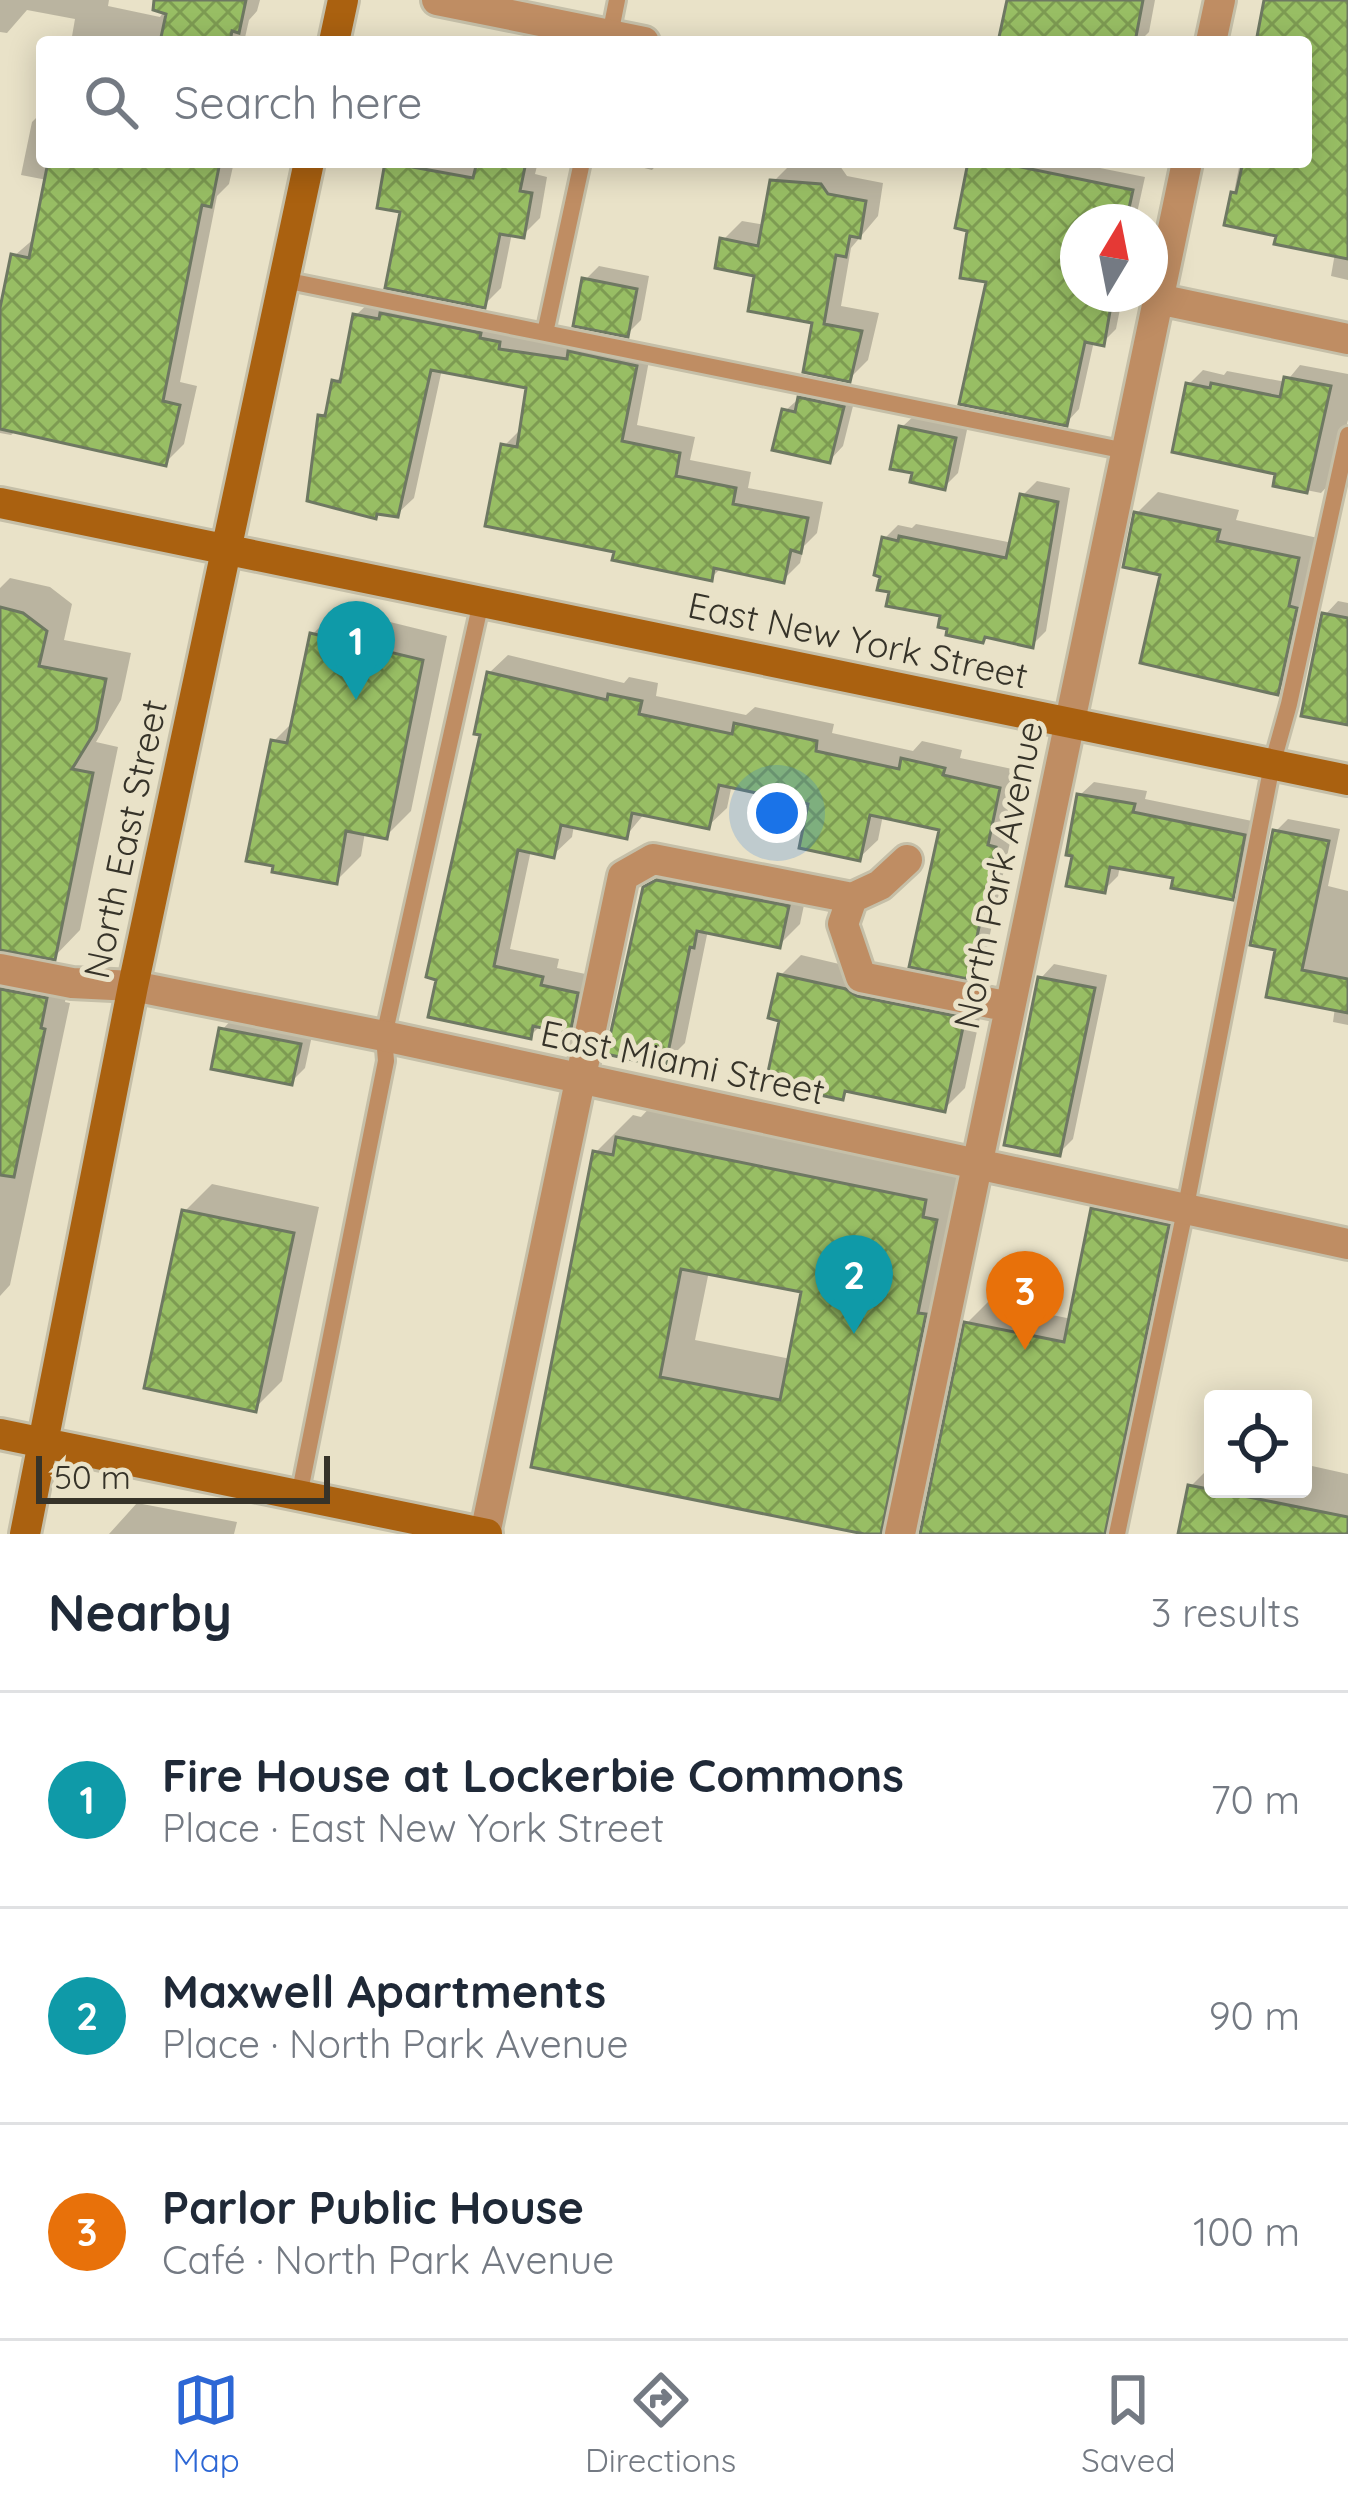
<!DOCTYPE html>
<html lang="en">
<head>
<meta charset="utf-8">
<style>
	:root { --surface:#fff; --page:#f2f2f3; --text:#1f2937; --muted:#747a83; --line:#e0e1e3; --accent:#2d67d5 }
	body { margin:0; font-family:Quicksand,sans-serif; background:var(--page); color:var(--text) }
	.controls { position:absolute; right:36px; bottom:36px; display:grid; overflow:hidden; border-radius:12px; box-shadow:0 6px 30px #0003 }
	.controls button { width:108px; height:108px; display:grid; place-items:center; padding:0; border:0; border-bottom:3px solid var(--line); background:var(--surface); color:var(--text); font:60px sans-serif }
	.compass { position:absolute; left:1060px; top:204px; width:108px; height:108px; border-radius:50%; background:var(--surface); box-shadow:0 6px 30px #0003; rotate:10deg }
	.scale { position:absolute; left:36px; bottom:30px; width:294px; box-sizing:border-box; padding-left:12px; border:6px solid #363329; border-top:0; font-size:33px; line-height:42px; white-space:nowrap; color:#363329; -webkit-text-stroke:9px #e9e2c8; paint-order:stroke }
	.you { position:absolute; left:777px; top:813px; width:42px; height:42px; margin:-30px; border:9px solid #fff; border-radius:50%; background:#1a73e8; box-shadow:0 0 0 18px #1a73e833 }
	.badge { display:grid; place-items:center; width:78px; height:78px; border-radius:50%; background:var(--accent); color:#fff; font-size:39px; font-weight:700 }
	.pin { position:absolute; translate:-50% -99px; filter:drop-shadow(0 3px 6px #0008) }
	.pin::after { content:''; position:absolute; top:63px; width:42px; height:36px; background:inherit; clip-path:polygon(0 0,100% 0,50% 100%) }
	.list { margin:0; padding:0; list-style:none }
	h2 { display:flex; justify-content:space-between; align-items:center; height:156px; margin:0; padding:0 48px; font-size:51px }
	h2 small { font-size:39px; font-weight:400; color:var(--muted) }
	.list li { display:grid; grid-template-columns:78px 1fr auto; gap:36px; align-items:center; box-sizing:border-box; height:216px; padding:0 48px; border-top:3px solid var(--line) }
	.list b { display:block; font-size:45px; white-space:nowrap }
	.list p { margin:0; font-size:39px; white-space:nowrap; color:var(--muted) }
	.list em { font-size:39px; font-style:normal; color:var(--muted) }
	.icon { flex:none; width:66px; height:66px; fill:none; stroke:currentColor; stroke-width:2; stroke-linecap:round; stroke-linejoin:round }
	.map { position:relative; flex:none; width:1348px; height:1534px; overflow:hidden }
	.search { position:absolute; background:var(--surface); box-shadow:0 6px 30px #0003; left:36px; right:36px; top:36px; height:132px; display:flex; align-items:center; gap:30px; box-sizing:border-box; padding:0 42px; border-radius:12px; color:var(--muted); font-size:45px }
	.sheet { height:804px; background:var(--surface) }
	nav { display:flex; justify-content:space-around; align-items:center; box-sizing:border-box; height:168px; border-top:3px solid var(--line); background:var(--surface); font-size:33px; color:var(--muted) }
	nav a { display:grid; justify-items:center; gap:6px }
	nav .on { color:var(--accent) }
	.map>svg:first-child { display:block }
	.shadow { fill:#0003; fill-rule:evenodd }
	.building { fill:url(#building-cross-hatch); stroke:#6e7862; stroke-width:3; fill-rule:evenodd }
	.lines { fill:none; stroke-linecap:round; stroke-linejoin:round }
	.lane-casing { stroke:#c5bfa8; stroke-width:22 }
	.street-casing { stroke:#c5bfa8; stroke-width:36 }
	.secondary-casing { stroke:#c5bfa8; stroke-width:36 }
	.lane { stroke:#bf8d63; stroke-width:16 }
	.street { stroke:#bf8d63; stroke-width:30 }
	.secondary { stroke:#aa6110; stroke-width:30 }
	.labels { text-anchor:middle; stroke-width:10; stroke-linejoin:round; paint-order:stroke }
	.street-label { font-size:36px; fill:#363329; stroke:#e9e2c8 }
</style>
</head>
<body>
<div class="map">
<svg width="1348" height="1534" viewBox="0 0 1348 1534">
	<defs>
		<pattern id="building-cross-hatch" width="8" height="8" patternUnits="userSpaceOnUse" patternTransform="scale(3)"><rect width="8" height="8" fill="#98be64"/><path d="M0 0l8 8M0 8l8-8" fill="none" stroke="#7d9b52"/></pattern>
	</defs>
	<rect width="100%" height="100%" fill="#e9e2c8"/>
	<path class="shadow" d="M 0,0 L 109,0 L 108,6 L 160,17 L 172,0 L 260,0 L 257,11 L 249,20 L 244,42 L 71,42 L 75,19 L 27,10 L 7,33 L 0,32 Z
		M 1010,0 L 1155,0 L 1149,32 L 1139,42 L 1026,42 Z
		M 1268,0 L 1348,0 L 1348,280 L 1331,276 L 1335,253 L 1279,233 L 1228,223 L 1240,162 L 1306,162 L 1306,42 L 1257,42 Z
		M 42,112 L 42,162 L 234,162 L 229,184 L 217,196 L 180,382 L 197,386 L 184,444 L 165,463 L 17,430 L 11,435 L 0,433 L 0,323 L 14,256 L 36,237 L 47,180 L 21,175 L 32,122 Z
		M 388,162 L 538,162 L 535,174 L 547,177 L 540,218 L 523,235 L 512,233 L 501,288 L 484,305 L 403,209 L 380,205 Z
		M 621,162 L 659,162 L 652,170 Z
		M 971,162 L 1070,162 L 1145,177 L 1135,222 L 1078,222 L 1078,294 L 1123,294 L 1116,329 L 1103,342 L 1094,341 L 1079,409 L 1066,423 L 990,279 L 971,228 Z
		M 792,163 L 840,166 L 847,176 L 883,183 L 878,216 L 851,248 L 841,306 L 879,313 L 868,360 L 849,379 L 815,321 L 723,240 L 742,221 L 765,225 L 773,182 Z
		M 599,266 L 649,276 L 641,320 L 627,334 L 585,280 Z
		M 373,299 L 651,350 L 637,425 L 695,437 L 690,460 L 751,472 L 748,488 L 823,502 L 817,533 L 804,546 L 800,563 L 783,580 L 722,567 L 711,578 L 617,549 L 504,446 L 521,429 L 530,385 L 442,369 L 414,498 L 397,514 L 321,416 L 329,408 L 335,382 L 345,372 L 356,315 Z
		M 1300,365 L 1348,374 L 1348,420 L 1334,479 L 1321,493 L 1276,484 L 1279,472 L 1189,384 L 1203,370 L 1224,375 L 1227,371 L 1286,382 Z
		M 814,385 L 856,394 L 843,446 L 830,460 L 785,411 Z
		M 916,414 L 968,425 L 958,473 L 944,487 L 902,427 Z
		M 1037,481 L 1070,488 L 1046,631 L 1032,645 L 987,635 L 983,640 L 944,614 L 892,590 L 884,539 L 898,525 L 912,528 L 916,524 L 1013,543 L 1023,495 Z
		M 1158,492 L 1239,510 L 1236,520 L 1318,538 L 1298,671 L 1277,691 L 1163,572 L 1137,513 Z
		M 10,578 L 50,587 L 72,604 L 64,640 L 131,653 L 121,700 L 96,742 L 118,747 L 80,930 L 54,957 L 6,947 L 15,959 L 71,972 L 65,1002 L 70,1003 L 10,1285 L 0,1296 L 0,588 Z
		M 1338,601 L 1348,603 L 1348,722 L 1325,615 Z
		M 337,609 L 447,636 L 411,811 L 386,836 L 365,832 L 361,856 L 336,881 L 273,742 L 295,720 L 313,634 Z
		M 508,655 L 624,683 L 629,677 L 658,683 L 656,696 L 746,715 L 755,707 L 834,724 L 832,733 L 913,751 L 922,741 L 962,750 L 960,758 L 1017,770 L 1004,828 L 1013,829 L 985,957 L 967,975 L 942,828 L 883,815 L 878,840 L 859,858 L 812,802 L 732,784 L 727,808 L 708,826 L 645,813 L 626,836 L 574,825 L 572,837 L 553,855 L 531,850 L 510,949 L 559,959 L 557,968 L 595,976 L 587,1013 L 569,1031 L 541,1025 L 530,1036 L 432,1015 L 484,733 L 489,673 Z
		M 1094,782 L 1147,791 L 1145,799 L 1257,822 L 1245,883 L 1232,897 L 1177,876 L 1120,866 L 1118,876 L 1104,890 L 1080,795 Z
		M 1288,819 L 1340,829 L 1328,886 L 1348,891 L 1348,1025 L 1333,1022 L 1335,1007 L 1279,947 L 1276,831 Z
		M 668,867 L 808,886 L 800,924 L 779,945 L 708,930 L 685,1043 L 664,1064 L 646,888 Z
		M 801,955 L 984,998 L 965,1088 L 944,1109 L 849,1089 L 842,1096 L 782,1018 L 780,976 Z
		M 1054,964 L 1107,975 L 1073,1139 L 1059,1153 L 1041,978 Z
		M 235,1016 L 313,1031 L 305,1068 L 291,1082 L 222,1030 Z
		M 656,1101 L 962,1163 L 958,1180 L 973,1183 L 917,1497 L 880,1534 L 534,1465 L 596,1152 L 633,1115 L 641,1117 ZM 709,1271 L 805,1289 L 791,1359 L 695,1340 Z
		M 212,1184 L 319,1207 L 282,1381 L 255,1408 L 185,1211 Z
		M 1114,1189 L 1188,1205 L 1124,1534 L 921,1534 L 967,1323 L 988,1302 L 1072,1319 L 1094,1210 Z
		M 1213,1464 L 1213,1489 L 1303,1489 L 1303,1464 L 1348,1474 L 1348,1534 L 1181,1534 L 1191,1486 Z
		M 137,1503 L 237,1522 L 234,1534 L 109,1534 Z"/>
	<path class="building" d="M 154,0 L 246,0 L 239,33 L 232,31 L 230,42 L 160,42 L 166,14 L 153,10 Z
		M 1007,0 L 1143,0 L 1135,42 L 998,42 Z
		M 1264,0 L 1348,0 L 1348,259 L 1274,244 L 1276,236 L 1224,225 L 1231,192 L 1236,193 L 1243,162 L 1306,162 L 1306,42 L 1256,42 Z
		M 48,162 L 193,162 L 219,167 L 211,207 L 202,205 L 163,401 L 180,405 L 166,466 L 0,429 L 0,308 L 11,254 L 29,258 Z
		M 385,162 L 473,178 L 477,162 L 526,162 L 520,191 L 532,193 L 524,238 L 500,234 L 485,308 L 385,288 L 400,212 L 377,208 Z
		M 968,162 L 997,162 L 1133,190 L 1126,222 L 1078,222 L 1078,294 L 1113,294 L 1104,346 L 1085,342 L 1067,426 L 959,404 L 986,282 L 960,278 L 967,231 L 955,228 Z
		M 770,180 L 821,184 L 828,194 L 866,201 L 860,238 L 850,236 L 846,257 L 836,255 L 824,324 L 862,331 L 850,382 L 803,372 L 812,323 L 748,311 L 754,276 L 715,268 L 720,238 L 758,246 Z
		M 582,278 L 637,289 L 628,337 L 573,326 Z
		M 380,313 L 481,333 L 480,338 L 500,342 L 499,349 L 567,359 L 568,351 L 637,366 L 622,441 L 680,453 L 676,476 L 736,488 L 733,504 L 808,518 L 801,553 L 791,550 L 784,583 L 714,568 L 712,581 L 612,560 L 614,552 L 485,526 L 501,444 L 517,447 L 526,388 L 431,370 L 398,517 L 377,514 L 376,519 L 307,501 L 318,415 L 325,416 L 332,380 L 340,382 L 353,314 L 379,319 Z
		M 1284,377 L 1331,386 L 1307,493 L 1273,486 L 1275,474 L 1172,452 L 1186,383 L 1210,388 L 1211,383 L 1280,397 Z
		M 798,397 L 844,407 L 830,463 L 772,450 L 782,409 L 795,412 Z
		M 899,426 L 956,438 L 945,490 L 910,482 L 912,473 L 890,469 Z
		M 1020,494 L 1058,502 L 1033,648 L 985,637 L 983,643 L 946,635 L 947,629 L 938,627 L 940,616 L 886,606 L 889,592 L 877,590 L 880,577 L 874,575 L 882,537 L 898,541 L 899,536 L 1006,558 Z
		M 1134,512 L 1220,530 L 1217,541 L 1299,558 L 1289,606 L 1297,608 L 1278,695 L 1140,663 L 1160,575 L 1123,567 Z
		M 0,607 L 23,613 L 47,631 L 39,666 L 106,679 L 96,730 L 72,769 L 93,773 L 55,960 L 0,950 Z
		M 1322,613 L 1348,618 L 1348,725 L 1301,716 Z
		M 310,633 L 423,660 L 387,839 L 346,831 L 337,884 L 272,872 L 273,866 L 246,861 L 271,740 L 287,743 Z
		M 487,672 L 607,700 L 608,694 L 642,701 L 639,714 L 732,734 L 734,723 L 817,741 L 816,751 L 899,769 L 901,758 L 945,768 L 943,775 L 1000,788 L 988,845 L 996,847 L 968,979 L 909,967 L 939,830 L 870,815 L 860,861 L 799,848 L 808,804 L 719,785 L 709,829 L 632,813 L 627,839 L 561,825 L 554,858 L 518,850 L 494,966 L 543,977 L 541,985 L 578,993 L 570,1034 L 533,1026 L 531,1039 L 428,1017 L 436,980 L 426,977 L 480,735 L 474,734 Z
		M 1077,794 L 1135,804 L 1133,812 L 1245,835 L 1233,900 L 1171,888 L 1173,878 L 1110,867 L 1105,893 L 1066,886 L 1072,856 L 1066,855 Z
		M 1273,830 L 1329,841 L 1302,970 L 1348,979 L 1348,1013 L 1266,997 L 1275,950 L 1250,945 Z
		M 656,880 L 789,906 L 780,948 L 697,931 L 694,948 L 690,947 L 665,1067 L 606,1054 L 643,887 Z
		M 778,974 L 846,989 L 857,996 L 965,1018 L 945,1112 L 845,1091 L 843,1100 L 783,1087 L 785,1075 L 768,1072 L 779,1021 L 768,1018 Z
		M 1038,977 L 1095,988 L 1060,1156 L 1004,1145 Z
		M 0,989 L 47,998 L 41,1028 L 45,1029 L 14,1177 L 0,1175 Z
		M 219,1028 L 301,1044 L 292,1085 L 211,1069 Z
		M 616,1137 L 926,1200 L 923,1217 L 937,1220 L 918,1313 L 926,1314 L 881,1534 L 864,1534 L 531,1467 L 593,1151 L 613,1155 ZM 681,1269 L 801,1292 L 780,1400 L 660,1377 Z
		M 1091,1208 L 1169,1225 L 1105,1534 L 920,1534 L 964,1322 L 1064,1342 Z
		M 182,1210 L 294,1233 L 256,1412 L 144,1388 Z
		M 1188,1485 L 1348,1517 L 1348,1534 L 1178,1534 Z"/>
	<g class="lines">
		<g class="lane-casing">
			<path id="lane" d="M 609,40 L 617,0
				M 582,162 L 545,333 L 1126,451
				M 284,280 L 545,333
				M 299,1496 L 386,1061 L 384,1036 L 481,602
				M 1117,1534 L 1185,1211 L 1272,765 L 1289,704 L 1348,435"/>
		</g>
		<g class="street-casing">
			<path id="street" d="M 437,0 L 644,42
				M 1211,42 L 1220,0
				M 1158,299 L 1348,339
				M 852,898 L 880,885 L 907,860
				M 0,969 L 72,983 L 133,986 L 384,1036 L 1348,1244
				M 485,1534 L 623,876 L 653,859 L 852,898 L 843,924 L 861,977 L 1010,1007
				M 900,1534 L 1187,162"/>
		</g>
		<g class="secondary-casing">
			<path id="secondary" d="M 334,42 L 343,0
				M 0,503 L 1348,780
				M 0,1434 L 487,1534
				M 25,1534 L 133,986 L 309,162"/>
		</g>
		<use href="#lane" class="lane"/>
		<use href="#street" class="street"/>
		<use href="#secondary" class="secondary"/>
	</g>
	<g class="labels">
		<g class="street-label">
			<text transform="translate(858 640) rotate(12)" y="13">East New York Street</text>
			<text transform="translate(125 839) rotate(-78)" y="13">North East Street</text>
			<text transform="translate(998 875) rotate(-78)" y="13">North Park Avenue</text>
			<text transform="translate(683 1062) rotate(12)" y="13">East Miami Street</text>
		</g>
	</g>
</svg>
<div class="controls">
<button><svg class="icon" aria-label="locate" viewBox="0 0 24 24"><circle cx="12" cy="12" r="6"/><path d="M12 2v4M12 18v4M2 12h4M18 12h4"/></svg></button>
</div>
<svg class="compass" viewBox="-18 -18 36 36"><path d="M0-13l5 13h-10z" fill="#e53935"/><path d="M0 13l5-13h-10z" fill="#747a83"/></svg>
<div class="scale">50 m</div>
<div class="you"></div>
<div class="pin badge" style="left:356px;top:700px;background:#0f9aa8">1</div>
<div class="pin badge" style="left:854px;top:1334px;background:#0f9aa8">2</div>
<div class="pin badge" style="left:1025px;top:1350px;background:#e8710a">3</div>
<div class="search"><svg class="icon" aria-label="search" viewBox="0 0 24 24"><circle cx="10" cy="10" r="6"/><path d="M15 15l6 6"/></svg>Search here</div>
</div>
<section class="sheet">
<h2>Nearby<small>3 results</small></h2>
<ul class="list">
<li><span class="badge" style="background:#0f9aa8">1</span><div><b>Fire House at Lockerbie Commons</b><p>Place · East New York Street</p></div><em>70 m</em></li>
<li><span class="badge" style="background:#0f9aa8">2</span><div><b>Maxwell Apartments</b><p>Place · North Park Avenue</p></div><em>90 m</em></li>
<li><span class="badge" style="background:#e8710a">3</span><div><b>Parlor Public House</b><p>Café · North Park Avenue</p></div><em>100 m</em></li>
</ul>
</section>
<nav>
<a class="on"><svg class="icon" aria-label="map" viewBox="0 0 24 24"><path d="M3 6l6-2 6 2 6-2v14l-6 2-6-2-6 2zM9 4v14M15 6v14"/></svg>Map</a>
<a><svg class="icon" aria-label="directions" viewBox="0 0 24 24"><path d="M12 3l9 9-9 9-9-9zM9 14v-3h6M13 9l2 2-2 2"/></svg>Directions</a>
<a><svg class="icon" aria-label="saved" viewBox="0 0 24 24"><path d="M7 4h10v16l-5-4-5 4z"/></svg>Saved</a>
</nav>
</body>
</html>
